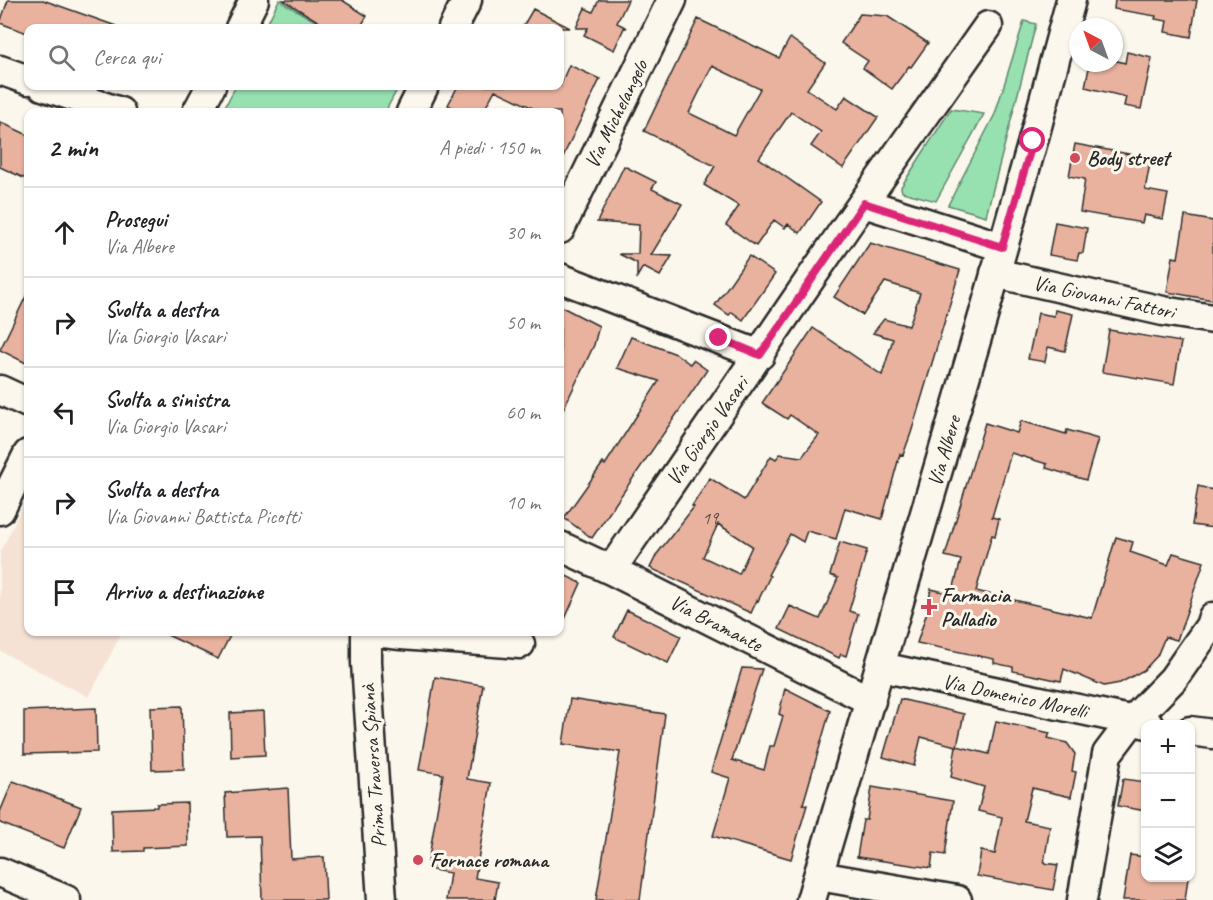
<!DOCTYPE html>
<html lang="it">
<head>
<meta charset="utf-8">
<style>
	:root { --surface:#fff; --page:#f2f2f2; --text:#202124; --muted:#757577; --line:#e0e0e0 }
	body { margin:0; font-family:Caveat,sans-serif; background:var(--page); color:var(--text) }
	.controls { position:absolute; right:18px; bottom:18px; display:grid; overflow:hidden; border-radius:12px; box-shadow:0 2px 4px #0004 }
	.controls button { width:54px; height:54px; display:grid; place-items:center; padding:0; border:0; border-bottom:2px solid var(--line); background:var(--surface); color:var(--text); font:30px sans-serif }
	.compass { position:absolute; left:1069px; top:18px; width:54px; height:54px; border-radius:50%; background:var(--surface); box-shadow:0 2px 4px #0004; rotate:319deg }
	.stop { position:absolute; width:18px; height:18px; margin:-14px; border:4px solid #db2777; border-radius:50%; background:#fff }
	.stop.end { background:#db2777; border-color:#fff; box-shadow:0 2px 6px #0008 }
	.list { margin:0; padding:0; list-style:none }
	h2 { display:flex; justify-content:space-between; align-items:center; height:78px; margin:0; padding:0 24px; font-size:26px }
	h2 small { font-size:20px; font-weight:400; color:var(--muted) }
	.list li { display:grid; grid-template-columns:39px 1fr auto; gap:18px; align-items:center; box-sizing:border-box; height:90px; padding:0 24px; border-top:2px solid var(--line) }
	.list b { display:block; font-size:22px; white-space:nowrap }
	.list p { margin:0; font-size:20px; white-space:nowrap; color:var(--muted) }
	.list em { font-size:20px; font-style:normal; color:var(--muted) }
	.icon { flex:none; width:33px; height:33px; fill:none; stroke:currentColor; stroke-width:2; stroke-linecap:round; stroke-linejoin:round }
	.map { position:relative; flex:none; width:1213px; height:900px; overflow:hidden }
	.search { position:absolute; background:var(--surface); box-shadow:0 2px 4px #0004; left:24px; top:24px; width:540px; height:66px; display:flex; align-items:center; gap:15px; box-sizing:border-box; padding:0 21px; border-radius:12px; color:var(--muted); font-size:22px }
	.panel { position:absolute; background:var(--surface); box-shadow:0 2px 4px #0004; left:24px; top:108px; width:540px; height:528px; border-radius:12px }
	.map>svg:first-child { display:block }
	.built { fill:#f6e2d5 }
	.green { fill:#97e0b0; stroke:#61866e; stroke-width:1.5 }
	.building { fill:#e9b29f; stroke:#2b2b2b; stroke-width:1.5; fill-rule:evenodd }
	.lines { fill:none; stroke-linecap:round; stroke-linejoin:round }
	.minor-casing { stroke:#2b2b2b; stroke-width:33 }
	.minor { stroke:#fbf7ec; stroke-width:28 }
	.route { stroke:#db2777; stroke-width:8 }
	.poi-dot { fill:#d1495b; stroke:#fbf7ec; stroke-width:2 }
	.labels { text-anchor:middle; stroke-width:6; stroke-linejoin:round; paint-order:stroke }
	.number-label { font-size:18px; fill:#5a4d48 }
	.street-label { font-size:21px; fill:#2b2b2b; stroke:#fbf7ec }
	.poi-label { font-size:21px; font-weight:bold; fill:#2b2b2b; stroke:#fbf7ec; text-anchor:start }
</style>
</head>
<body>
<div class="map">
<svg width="1213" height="900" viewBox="0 0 1213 900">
	<rect width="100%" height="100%" fill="#fbf7ec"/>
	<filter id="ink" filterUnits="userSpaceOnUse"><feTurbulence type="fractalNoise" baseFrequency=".0167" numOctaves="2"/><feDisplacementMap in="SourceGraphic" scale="12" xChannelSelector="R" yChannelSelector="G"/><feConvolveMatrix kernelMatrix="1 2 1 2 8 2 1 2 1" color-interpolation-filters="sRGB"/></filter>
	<g filter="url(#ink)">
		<path class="built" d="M 28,495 L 28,632 L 122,632 L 89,697 L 0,651 L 0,553 Z"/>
		<path class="green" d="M 279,0 L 327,28 L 265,28 Z
			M 1024,21 L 1036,24 L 986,216 L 948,205 L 995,114 Z
			M 236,86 L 399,86 L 385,112 L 222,112 Z
			M 951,109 L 984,114 L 936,201 L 902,192 L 901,187 Z"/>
		<path class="building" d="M 8,0 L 43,0 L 116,26 L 115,28 L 28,28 L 27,33 L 0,23 Z
			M 283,0 L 342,0 L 367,16 L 360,28 L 329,28 Z
			M 599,0 L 628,0 L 617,23 L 627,28 L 624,28 L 614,50 L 584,35 L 588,28 L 576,28 L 585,8 L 593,12 Z
			M 1115,0 L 1197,0 L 1191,37 L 1165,32 L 1167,21 L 1155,19 L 1156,16 L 1114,9 Z
			M 533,9 L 570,28 L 522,28 Z
			M 860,14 L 887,16 L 928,43 L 911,67 L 909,66 L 892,89 L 863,68 L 868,61 L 841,43 Z
			M 698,19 L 779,58 L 790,38 L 825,63 L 807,89 L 837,109 L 846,96 L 878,117 L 843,168 L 811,146 L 821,132 L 791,112 L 759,158 L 821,202 L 800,233 L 788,224 L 785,228 L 774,220 L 756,246 L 726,225 L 739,206 L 704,185 L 715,166 L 644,131 ZM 712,66 L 760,89 L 734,135 L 689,113 Z
			M 1127,52 L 1152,58 L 1141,109 L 1124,106 L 1126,97 L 1085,87 L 1090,63 L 1114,63 L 1114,60 L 1125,63 Z
			M 569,65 L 600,79 L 560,163 L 560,112 L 541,112 L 495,90 L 483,112 L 462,112 L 448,105 L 458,86 L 560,86 Z
			M 0,122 L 28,135 L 28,180 L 0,167 Z
			M 1075,144 L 1151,158 L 1145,190 L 1168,194 L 1163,219 L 1144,215 L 1142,223 L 1080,212 L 1085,179 L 1069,176 Z
			M 624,166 L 656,182 L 652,189 L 682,204 L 651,255 L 672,256 L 660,276 L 643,267 L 637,277 L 637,263 L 619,254 L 638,254 L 639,225 L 597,222 Z
			M 1185,216 L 1213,221 L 1213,300 L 1167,292 L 1173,257 L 1178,258 Z
			M 1055,222 L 1087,228 L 1083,253 L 1079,253 L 1077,260 L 1049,255 Z
			M 870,243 L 960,270 L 911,433 L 903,455 L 900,454 L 882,519 L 845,508 L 836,539 L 807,531 L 803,542 L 790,534 L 768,575 L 770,576 L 758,601 L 757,600 L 751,613 L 650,568 L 657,554 L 694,507 L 692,506 L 710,478 L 744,500 L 771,456 L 776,459 L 780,454 L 802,457 L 819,435 L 790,415 L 787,419 L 762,403 L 813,328 L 882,375 L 893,339 L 873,333 L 884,319 L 909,326 L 920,293 L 885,282 L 863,315 L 834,297 ZM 718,524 L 752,546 L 739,574 L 703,557 Z
			M 749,256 L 775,274 L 743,320 L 732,312 L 729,315 L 715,305 Z
			M 28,292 L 28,364 L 0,350 Z
			M 560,306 L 599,326 L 594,345 L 560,416 Z
			M 1055,310 L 1073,314 L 1065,351 L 1048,347 L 1045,362 L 1028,359 L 1038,313 L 1054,316 Z
			M 1109,330 L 1181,342 L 1174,384 L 1102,372 Z
			M 631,337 L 676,354 L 690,364 L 693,360 L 707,370 L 592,538 L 564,518 L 603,463 L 605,465 L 659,381 L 617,368 Z
			M 1021,421 L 1066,434 L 1067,430 L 1098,439 L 1086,480 L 1046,468 L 1047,464 L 1011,453 L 992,517 L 999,519 L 995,536 L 992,535 L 976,591 L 1092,618 L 1116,537 L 1133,542 L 1130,552 L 1168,565 L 1173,553 L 1204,562 L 1177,640 L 1165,637 L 1157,656 L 1144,670 L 1120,683 L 1104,686 L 1064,669 L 1061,681 L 1013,671 L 1013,667 L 994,663 L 994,659 L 917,643 L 926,615 L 931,589 L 952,594 L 961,560 L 945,556 L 985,423 L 1017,433 Z
			M 1198,486 L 1213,490 L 1213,528 L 1192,525 Z
			M 840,542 L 867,550 L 849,611 L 858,614 L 846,656 L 841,654 L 839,658 L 779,629 L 790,606 L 820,619 L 838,578 L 830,575 Z
			M 560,573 L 581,583 L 560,630 Z
			M 627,610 L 681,636 L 668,663 L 614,637 Z
			M 161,632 L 232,632 L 218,659 Z
			M 742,668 L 762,669 L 732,760 L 764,770 L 770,746 L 774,746 L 783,716 L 779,714 L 785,688 L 830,711 L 803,804 L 807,805 L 791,859 L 713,836 L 730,778 L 711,772 Z
			M 435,677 L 483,685 L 467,779 L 491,783 L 475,878 L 498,882 L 495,900 L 446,900 L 450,873 L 427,869 L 443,774 L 419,770 Z
			M 570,699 L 665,714 L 640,900 L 596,900 L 620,752 L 563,744 Z
			M 900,699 L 964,714 L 957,746 L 989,754 L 996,721 L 1050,733 L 1048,738 L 1067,743 L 1075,754 L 1072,771 L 1076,772 L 1071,797 L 1032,788 L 1024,821 L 1050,826 L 1044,863 L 1058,865 L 1053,890 L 977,876 L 981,851 L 995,854 L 1002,817 L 978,811 L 984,787 L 951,777 L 956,746 L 921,737 L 914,766 L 883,757 Z
			M 182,706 L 184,769 L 152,770 L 150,707 Z
			M 96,708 L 97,752 L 24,754 L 24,711 Z
			M 263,711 L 265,755 L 231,757 L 230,713 Z
			M 1123,779 L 1146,782 L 1146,811 L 1118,806 Z
			M 13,781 L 81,807 L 64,848 L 0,823 L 0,812 Z
			M 872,787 L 953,801 L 945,855 L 933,853 L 931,868 L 857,857 L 863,820 L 867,820 Z
			M 288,788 L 291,859 L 324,857 L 326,900 L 262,900 L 260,836 L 227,837 L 225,793 Z
			M 187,803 L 188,846 L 143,848 L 143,851 L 113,852 L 112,809 L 157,807 L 157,804 Z
			M 1130,855 L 1146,857 L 1146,878 L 1188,878 L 1185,900 L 1123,900 Z"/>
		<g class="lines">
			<g class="minor-casing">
				<path id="minor" d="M 240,28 L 254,0
					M 453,28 L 467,0
					M 0,70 L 28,80
					M 43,86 L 120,112
					M 197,112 L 211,86
					M 411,112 L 424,86
					M 864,203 L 1002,247
					M 560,229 L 672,0
					M 995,273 L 1163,311 L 1213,319
					M 560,278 L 760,355
					M 0,390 L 28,403
					M 0,510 L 28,454
					M 560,546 L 611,570 L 871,701
					M 611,570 L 848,224 L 988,26
					M 366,632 L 366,663 L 382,900
					M 374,632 L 401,635 L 520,644
					M 881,667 L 1148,724
					M 1190,731 L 1213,734
					M 0,872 L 66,900
					M 819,876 L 957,900
					M 811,900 L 987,303 L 1033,141 L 1071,0
					M 1082,900 L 1107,754 L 1131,722 L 1173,679 L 1210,626 L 1213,617"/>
			</g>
			<use href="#minor" class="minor"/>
		</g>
	</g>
	<g class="lines" filter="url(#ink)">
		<path class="route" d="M 719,338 L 760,355 L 864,203 L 1002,247 L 1033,141"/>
	</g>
	<g class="poi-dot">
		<circle cx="1075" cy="158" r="6"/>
		<path d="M926 598h6v6h6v6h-6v6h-6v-6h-6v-6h6z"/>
		<circle cx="418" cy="860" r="6"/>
	</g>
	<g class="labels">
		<g class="number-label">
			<text x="710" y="524">19</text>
		</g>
		<g class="street-label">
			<text transform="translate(616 114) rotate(-64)" y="7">Via Michelangelo</text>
			<text transform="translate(1104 297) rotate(12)" y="7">Via Giovanni Fattori</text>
			<text transform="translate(707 431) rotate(-55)" y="7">Via Giorgio Vasari</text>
			<text transform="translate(944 451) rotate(-74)" y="7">Via Albere</text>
			<text transform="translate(716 623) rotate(27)" y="7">Via Bramante</text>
			<text transform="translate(1015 696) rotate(12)" y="7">Via Domenico Morelli</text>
			<text transform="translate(373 766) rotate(-94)" y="7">Prima Traversa Spianà</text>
		</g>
		<g class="poi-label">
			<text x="1087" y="165">Body street</text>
			<text x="941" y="602">Farmacia<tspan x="941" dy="24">Palladio</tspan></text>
			<text x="430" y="867">Fornace romana</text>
		</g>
	</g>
</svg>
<div class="controls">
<button>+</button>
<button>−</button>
<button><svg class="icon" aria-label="layers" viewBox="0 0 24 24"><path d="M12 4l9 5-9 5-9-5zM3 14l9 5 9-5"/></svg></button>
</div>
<svg class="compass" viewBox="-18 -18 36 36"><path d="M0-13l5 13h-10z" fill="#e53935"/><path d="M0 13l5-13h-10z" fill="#757577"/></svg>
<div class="stop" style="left:1033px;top:141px"></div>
<div class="stop end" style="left:719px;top:338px"></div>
<div class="search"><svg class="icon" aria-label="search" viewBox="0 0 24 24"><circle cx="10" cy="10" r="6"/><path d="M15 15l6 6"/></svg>Cerca qui</div>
<section class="panel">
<h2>2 min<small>A piedi · 150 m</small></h2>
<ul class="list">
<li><svg class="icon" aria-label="ahead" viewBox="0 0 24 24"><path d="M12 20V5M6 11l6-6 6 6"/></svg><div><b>Prosegui</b><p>Via Albere</p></div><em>30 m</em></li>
<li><svg class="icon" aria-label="right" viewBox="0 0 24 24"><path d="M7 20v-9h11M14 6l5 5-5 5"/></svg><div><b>Svolta a destra</b><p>Via Giorgio Vasari</p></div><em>50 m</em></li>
<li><svg class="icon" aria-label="left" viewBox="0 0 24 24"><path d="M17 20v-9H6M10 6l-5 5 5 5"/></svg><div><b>Svolta a sinistra</b><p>Via Giorgio Vasari</p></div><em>60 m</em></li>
<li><svg class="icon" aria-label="right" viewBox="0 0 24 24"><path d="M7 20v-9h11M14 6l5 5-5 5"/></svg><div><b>Svolta a destra</b><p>Via Giovanni Battista Picotti</p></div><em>10 m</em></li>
<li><svg class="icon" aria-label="arrive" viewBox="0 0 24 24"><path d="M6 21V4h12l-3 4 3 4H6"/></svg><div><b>Arrivo a destinazione</b></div></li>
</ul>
</section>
</div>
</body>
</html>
